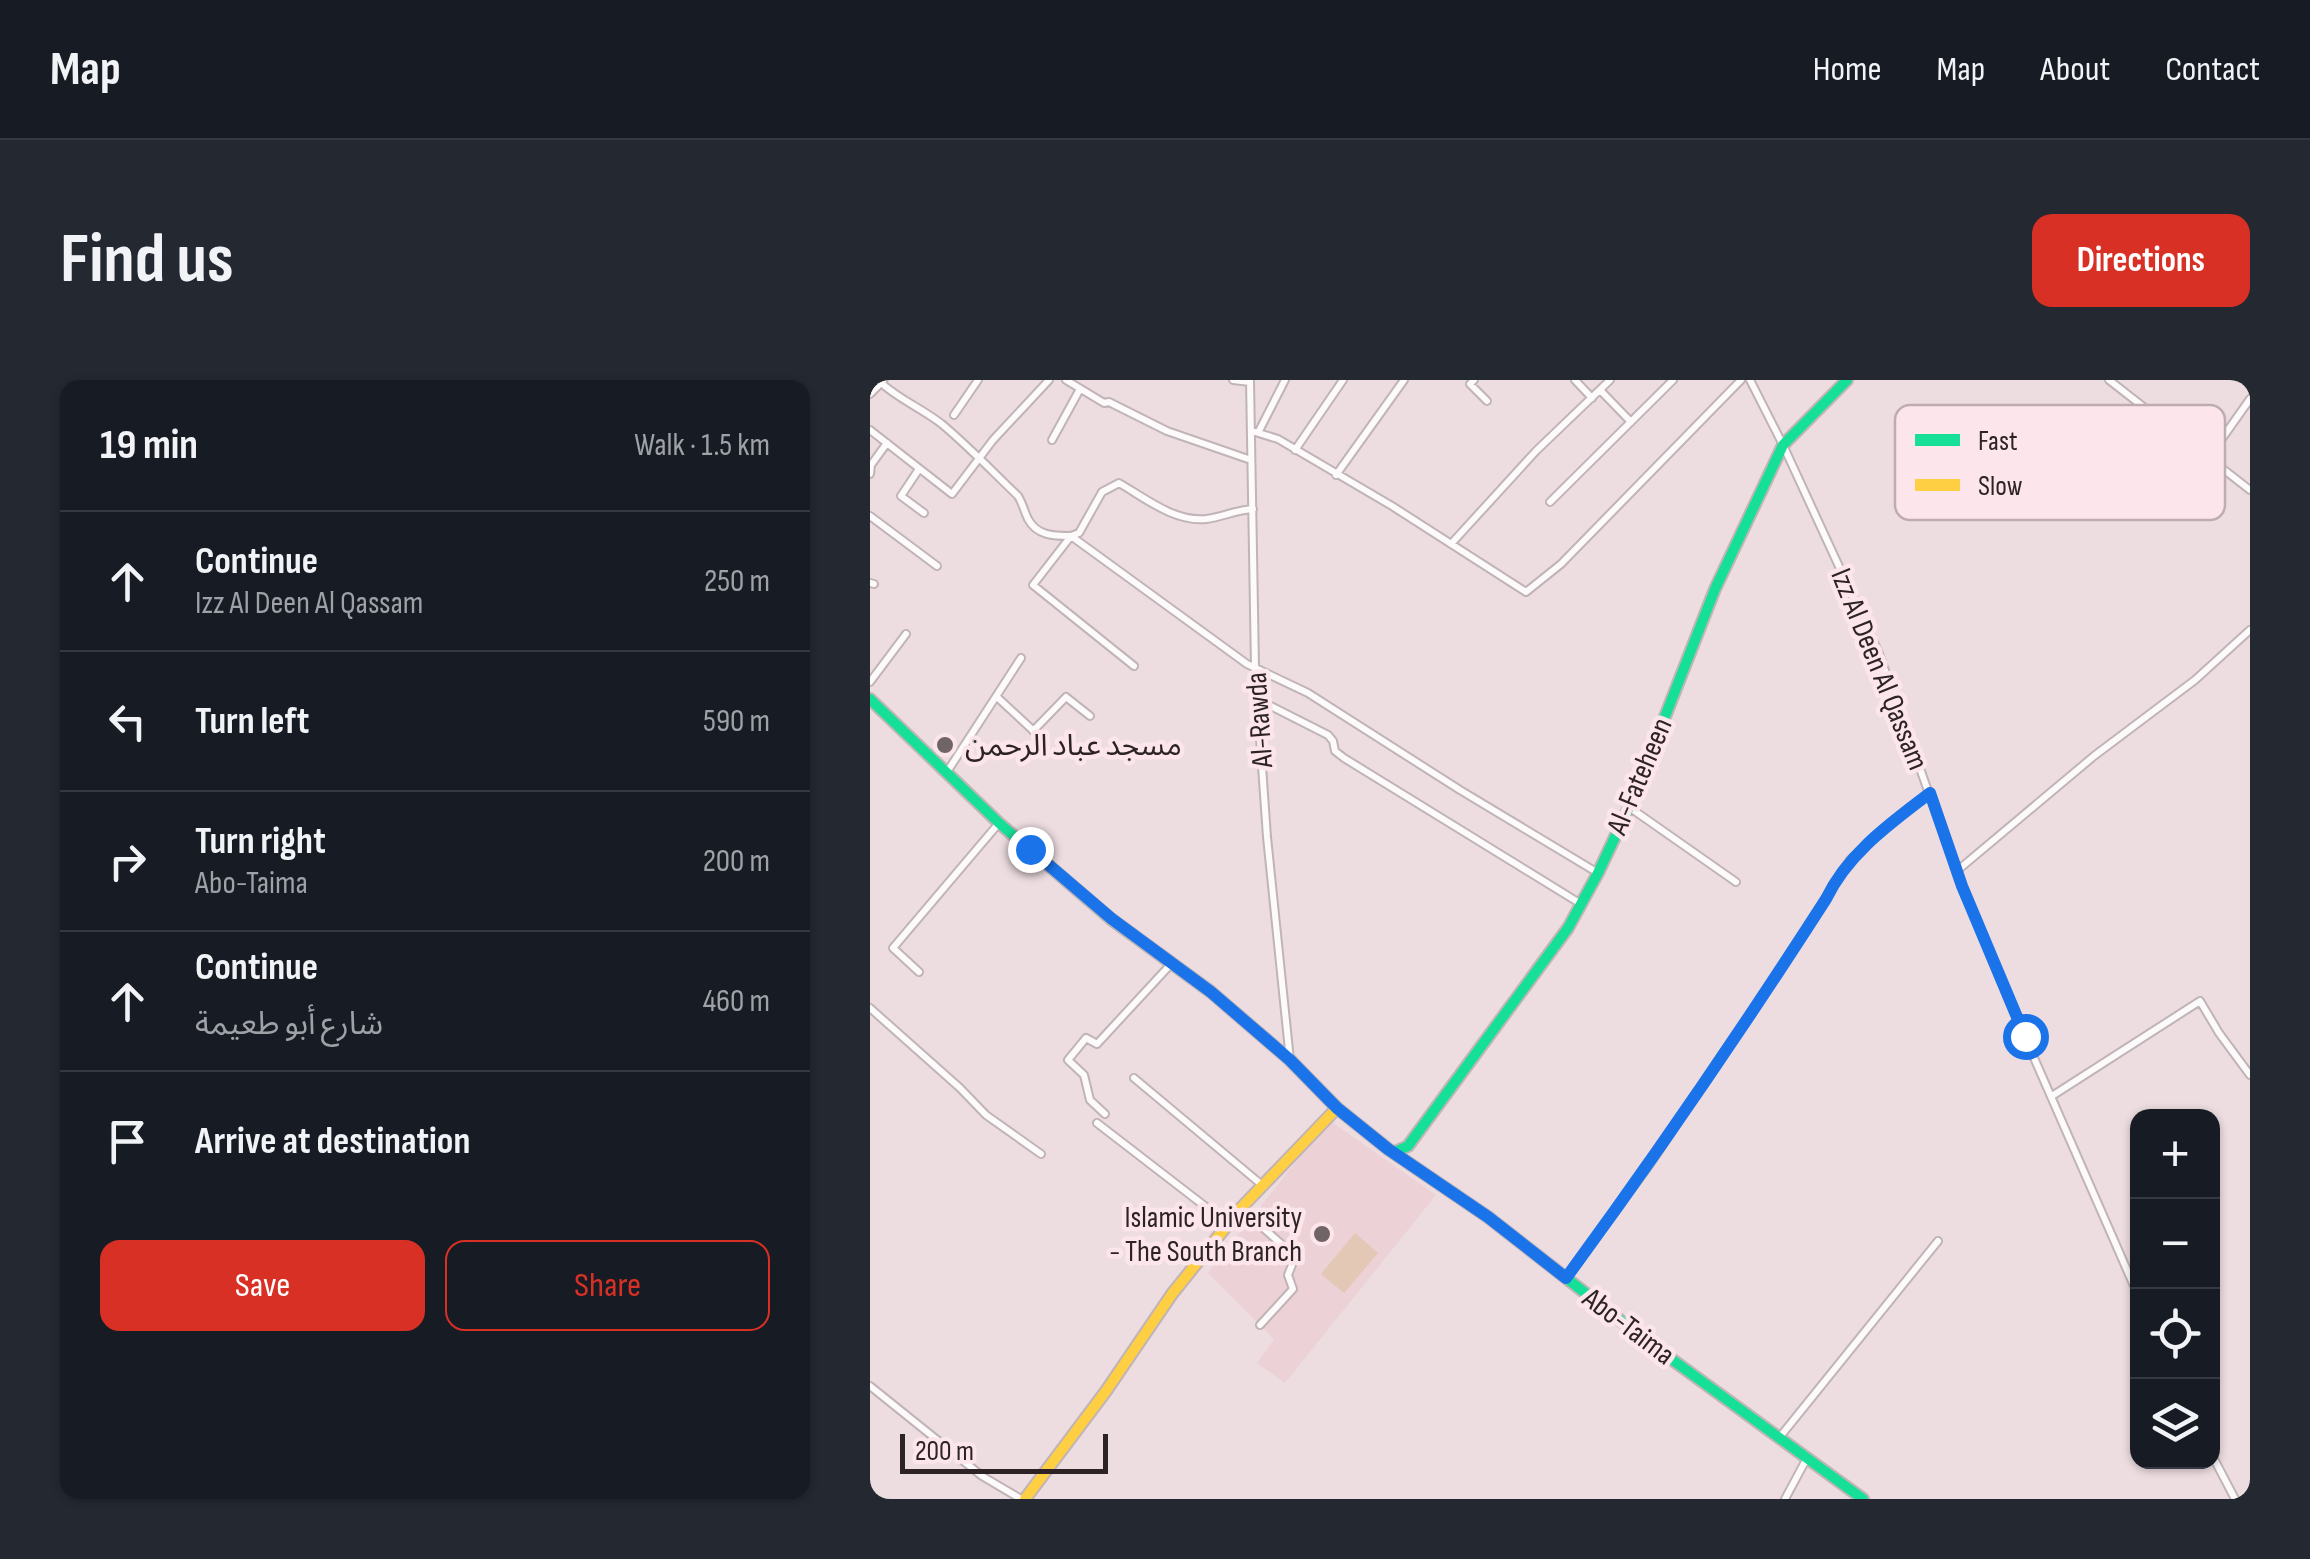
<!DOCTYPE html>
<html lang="en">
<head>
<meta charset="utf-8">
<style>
	:root { --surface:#171b24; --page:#242831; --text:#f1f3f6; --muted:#9ea1a6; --line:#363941; --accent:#d93025 }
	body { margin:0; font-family:"Sofia Sans Condensed","Noto Sans Arabic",sans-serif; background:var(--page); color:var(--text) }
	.controls { position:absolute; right:30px; bottom:30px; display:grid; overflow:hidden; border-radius:20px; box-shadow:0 2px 8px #0004 }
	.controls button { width:90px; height:90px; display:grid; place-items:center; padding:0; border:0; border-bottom:2px solid var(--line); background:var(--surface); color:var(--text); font:50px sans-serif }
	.scale { position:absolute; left:30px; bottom:25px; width:208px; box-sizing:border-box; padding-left:10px; border:5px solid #2d2326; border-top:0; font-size:28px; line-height:35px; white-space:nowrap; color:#2d2326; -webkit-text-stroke:8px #fce6eb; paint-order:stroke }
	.stop { position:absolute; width:30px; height:30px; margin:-22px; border:8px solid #1a73e8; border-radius:50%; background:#fff }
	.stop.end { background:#1a73e8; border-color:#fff; box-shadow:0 2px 10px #0008 }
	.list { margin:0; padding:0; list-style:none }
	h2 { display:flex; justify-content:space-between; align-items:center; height:130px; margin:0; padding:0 40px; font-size:42px }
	h2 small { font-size:32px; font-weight:400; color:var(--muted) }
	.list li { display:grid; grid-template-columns:65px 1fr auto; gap:30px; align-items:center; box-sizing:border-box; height:140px; padding:0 40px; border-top:2px solid var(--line) }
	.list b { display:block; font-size:38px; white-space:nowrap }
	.list p { margin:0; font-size:32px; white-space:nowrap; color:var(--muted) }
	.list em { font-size:32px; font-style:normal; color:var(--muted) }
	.actions { display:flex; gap:20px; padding:30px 40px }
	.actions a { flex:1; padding:22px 0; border:2px solid var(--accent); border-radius:20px; text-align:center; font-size:35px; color:var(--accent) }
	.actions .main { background:var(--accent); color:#fff }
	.icon { flex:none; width:55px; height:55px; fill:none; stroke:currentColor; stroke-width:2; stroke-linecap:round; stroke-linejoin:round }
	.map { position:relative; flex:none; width:1380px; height:1119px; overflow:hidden; border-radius:20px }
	header { display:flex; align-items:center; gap:60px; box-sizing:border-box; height:140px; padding:0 50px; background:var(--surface); border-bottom:2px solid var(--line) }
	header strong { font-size:48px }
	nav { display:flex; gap:55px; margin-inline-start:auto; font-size:35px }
	.intro { display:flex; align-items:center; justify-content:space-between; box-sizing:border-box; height:240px; padding:0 60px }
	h1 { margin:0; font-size:70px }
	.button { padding:25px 45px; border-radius:20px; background:var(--accent); color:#fff; font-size:35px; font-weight:700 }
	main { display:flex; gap:60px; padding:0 60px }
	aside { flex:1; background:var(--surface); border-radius:20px; box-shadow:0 2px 8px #0004 }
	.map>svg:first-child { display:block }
	.built { fill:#ecd1d6 }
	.green { fill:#e3c8b6 }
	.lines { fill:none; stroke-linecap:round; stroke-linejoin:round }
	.street-casing { stroke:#c0b4b7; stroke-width:10 }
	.fast-casing { stroke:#c0b4b7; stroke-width:14 }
	.slow-casing { stroke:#c0b4b7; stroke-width:14 }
	.street { stroke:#fcfafa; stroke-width:6 }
	.fast { stroke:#16e098; stroke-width:10 }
	.slow { stroke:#ffcf43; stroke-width:10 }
	.route { stroke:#1a73e8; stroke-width:12 }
	.poi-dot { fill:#706467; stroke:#fce6eb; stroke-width:4 }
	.labels { text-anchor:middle; stroke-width:9; stroke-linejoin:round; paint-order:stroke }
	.street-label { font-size:30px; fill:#2d2326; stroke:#fce6eb }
	.poi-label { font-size:30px; fill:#2d2326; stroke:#fce6eb; text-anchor:start }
	.key { fill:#fce6eb; stroke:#beacb0; stroke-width:2.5 }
	.key-label { font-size:28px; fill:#2d2326 }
</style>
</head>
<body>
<header>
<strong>Map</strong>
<nav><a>Home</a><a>Map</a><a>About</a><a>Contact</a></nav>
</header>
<div class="intro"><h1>Find us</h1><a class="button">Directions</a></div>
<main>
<aside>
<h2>19 min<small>Walk · 1.5 km</small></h2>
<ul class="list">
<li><svg class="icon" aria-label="ahead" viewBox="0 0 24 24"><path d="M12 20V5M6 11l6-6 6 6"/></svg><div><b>Continue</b><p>Izz Al Deen Al Qassam</p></div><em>250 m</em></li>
<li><svg class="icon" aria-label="left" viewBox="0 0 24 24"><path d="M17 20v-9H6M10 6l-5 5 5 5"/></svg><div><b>Turn left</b></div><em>590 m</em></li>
<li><svg class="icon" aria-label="right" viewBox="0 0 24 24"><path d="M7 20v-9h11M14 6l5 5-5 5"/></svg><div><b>Turn right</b><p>Abo-Taima</p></div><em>200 m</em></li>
<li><svg class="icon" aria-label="ahead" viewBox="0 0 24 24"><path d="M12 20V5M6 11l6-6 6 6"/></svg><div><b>Continue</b><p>شارع أبو طعيمة</p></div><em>460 m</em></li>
<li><svg class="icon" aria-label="arrive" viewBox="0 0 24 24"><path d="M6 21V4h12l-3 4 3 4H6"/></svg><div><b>Arrive at destination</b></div></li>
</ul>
<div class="actions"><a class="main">Save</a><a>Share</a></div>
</aside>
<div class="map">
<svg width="1380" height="1119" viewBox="0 0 1380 1119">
	<rect width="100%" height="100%" fill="#eddde0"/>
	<path class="built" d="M 459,740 L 566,815 L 415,1003 L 387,983 L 404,959 L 338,893 Z"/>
	<path class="green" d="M 485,853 L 508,873 L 474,913 L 451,894 Z"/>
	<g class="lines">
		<g class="street-casing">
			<path id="street" d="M 8,0 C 27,19 52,28 73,45 C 99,67 123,92 148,116 C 153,124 154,131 158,139 C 167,156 184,156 201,156 L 377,284 L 438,313 L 590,410 L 728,493
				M 196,0 L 234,23 L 239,22 L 297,51 L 381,80
				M 363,0 L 380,2
				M 380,0 L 385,287 L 397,457 L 420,680
				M 604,0 L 600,4 L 617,21
				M 705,0 L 722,18
				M 880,0 L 913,65 L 1008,271 L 1092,506 L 1143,630 L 1268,915
				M 1239,0 L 1380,110
				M 731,11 L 761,42
				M 0,14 L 13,1
				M 84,35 L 108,0
				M 0,50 L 82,114 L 123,60 L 179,0
				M 382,51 L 408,59 L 522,126 L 656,212 L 691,184 L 871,0
				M 389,51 L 415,0
				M 182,60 L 210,9
				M 425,70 L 473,0
				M 1339,77 L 1380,19
				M 49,89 L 31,116 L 54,133
				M 0,94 L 1,85 L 17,63
				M 466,95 L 534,0
				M 680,122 L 803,0
				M 0,136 L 67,186
				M 581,164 L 666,71 L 740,0
				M 0,203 L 4,204
				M 264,286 L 163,205 L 201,156 L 209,153 L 232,112 L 249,103 C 275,118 304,142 336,139 C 352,137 366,130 383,129
				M 0,302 L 36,254
				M 127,317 L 169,356
				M 387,319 L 458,355 L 463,361 L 465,371 L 474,378 L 711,524
				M 163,351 L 196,317 L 220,336
				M 77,392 L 151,278
				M 759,427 L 866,502
				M 1088,490 L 1224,376 L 1325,300 L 1380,250
				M 49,592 L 23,568 L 129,443
				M 0,628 L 90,708 L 116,735 L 171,774
				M 264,698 L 392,805
				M 1182,716 L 1330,621 L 1349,653 L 1380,695
				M 235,734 L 220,720 L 214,695 L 198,680 L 216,658 L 227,664 L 301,584
				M 227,743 L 358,844
				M 371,828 L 418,870 L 422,885 L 418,895 L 423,909 L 390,945
				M 696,898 L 780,784 L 854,674 L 939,546 L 970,494 L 980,480 L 1020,443 L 1060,413
				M 0,1006 L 112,1096 L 151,1119
				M 909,1058 L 1068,861
				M 1342,1075 L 1365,1119
				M 915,1119 L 937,1078"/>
		</g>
		<g class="fast-casing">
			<path id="fast" d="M 0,319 L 129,443 L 241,539 L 341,612 L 420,680 L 467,728 L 518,769 L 618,837 L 778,962 L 993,1119
				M 525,772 L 538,766 L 698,548 L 728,493 L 762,421 L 845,209 L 913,65 L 977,0"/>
		</g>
		<g class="slow-casing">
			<path id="slow" d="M 155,1119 L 236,1011 L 302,914 L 371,828 L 467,728"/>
		</g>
		<use href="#street" class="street"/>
		<use href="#fast" class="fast"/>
		<use href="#slow" class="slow"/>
	</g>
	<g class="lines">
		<path class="route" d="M 160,469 L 242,539 L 341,612 L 420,680 L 467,728 L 518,769 L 618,837 L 696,898 C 787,774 873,648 956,519 C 978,473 1021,443 1060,413 L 1092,506 L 1155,656"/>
	</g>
	<g class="poi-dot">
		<circle cx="75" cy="365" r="10"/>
		<circle cx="452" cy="854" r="10"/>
	</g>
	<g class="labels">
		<g class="street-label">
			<text transform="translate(1010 289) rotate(68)" y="10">Izz Al Deen Al Qassam</text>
			<text transform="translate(389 340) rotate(-94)" y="10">Al-Rawda</text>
			<text transform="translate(769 396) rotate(-67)" y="10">Al-Fateheen</text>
			<text transform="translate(759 946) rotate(37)" y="10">Abo-Taima</text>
		</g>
		<g class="poi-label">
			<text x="95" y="375">مسجد عباد الرحمن</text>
			<text x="432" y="847" text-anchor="end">Islamic University<tspan x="432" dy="34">- The South Branch</tspan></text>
		</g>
	</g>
	<rect x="1025" y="25" width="330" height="115" rx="15" class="key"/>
	<rect x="1045" y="54" width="45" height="12" fill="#16e098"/>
	<rect x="1045" y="99" width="45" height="12" fill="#ffcf43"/>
	<g class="key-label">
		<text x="1108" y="70">Fast</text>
		<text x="1108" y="115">Slow</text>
	</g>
</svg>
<div class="controls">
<button>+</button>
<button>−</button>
<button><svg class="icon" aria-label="locate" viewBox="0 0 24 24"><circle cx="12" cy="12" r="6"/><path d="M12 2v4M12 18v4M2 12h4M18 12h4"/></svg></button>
<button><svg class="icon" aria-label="layers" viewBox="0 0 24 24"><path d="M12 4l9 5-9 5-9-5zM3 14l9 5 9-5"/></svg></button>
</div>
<div class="scale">200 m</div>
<div class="stop" style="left:1155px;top:656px"></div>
<div class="stop end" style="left:160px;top:469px"></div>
</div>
</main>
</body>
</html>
